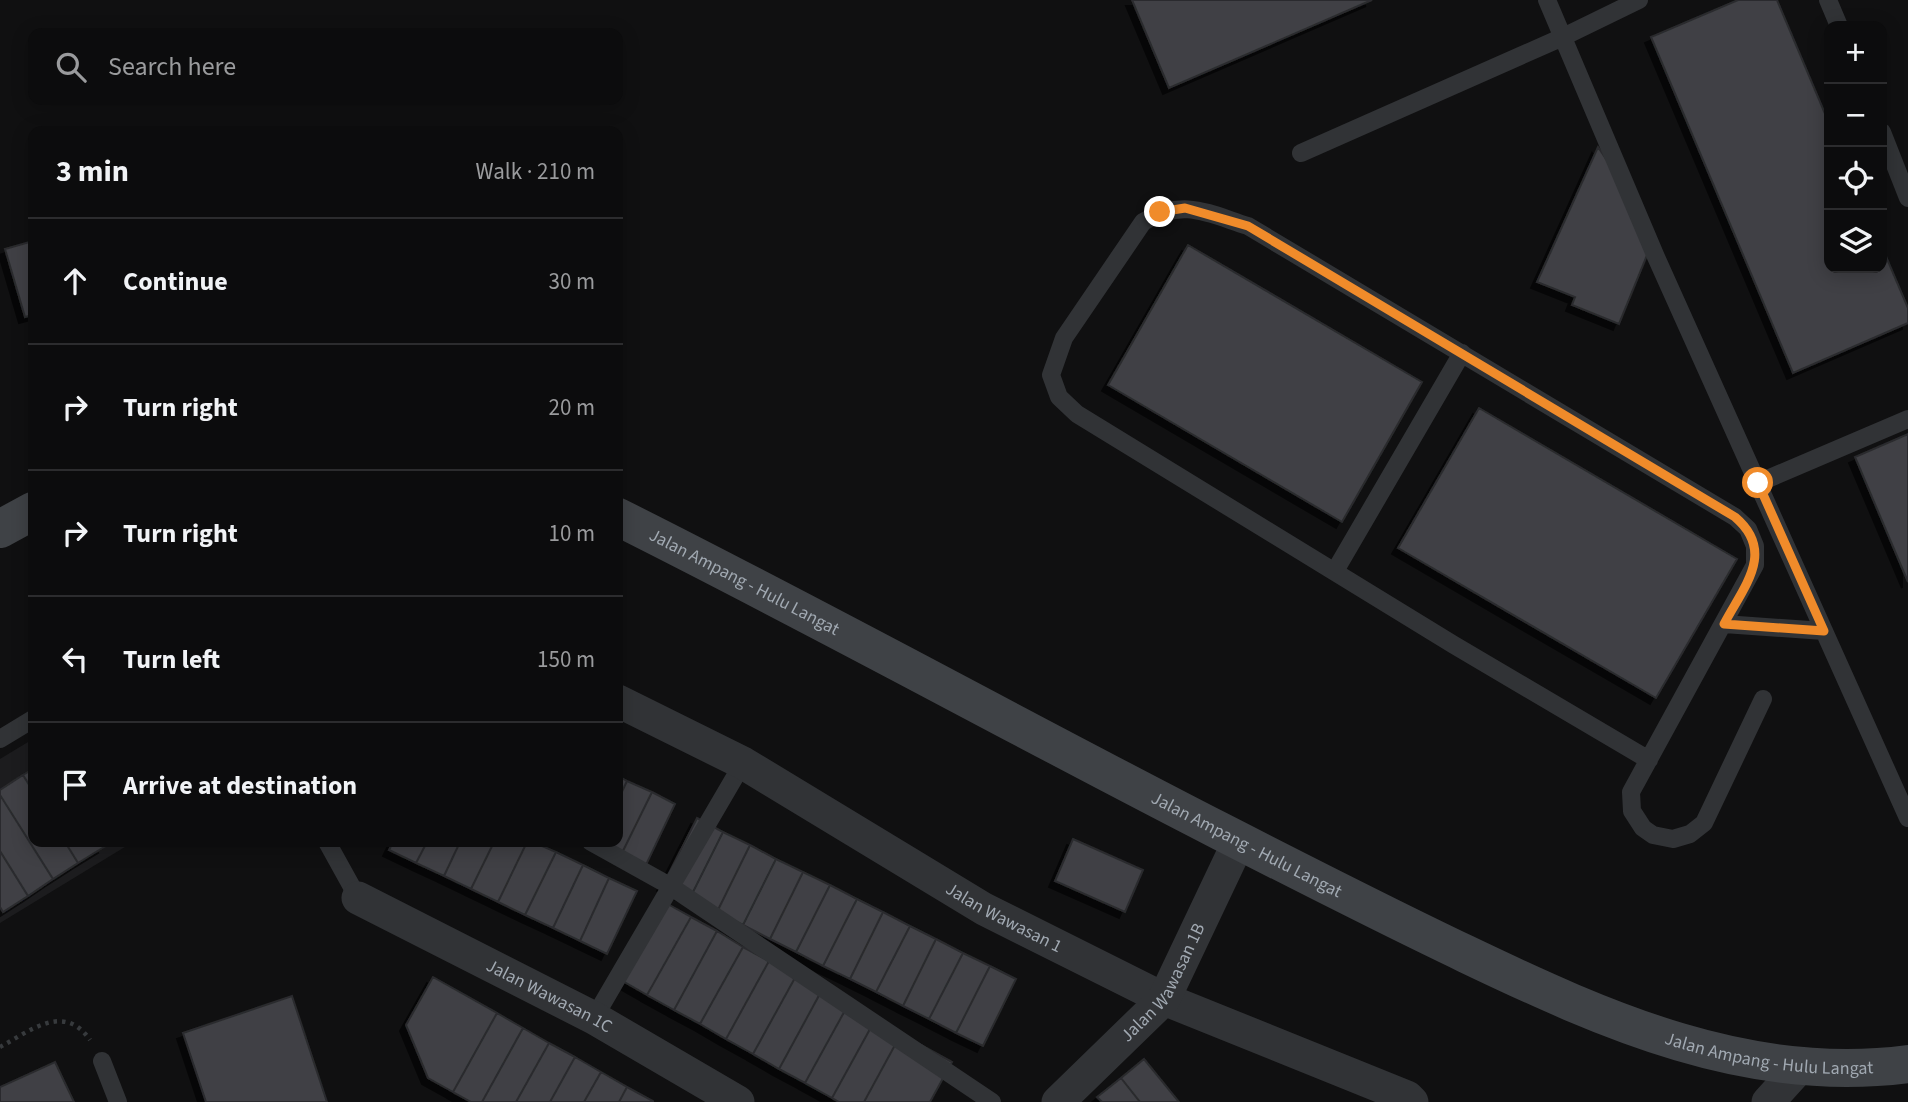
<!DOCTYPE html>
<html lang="en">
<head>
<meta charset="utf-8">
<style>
	:root { --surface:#0c0c0d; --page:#151516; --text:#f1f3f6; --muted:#9a9b9d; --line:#2c2c2e }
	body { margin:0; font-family:"Source Sans 3",sans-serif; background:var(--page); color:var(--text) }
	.controls { position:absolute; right:21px; top:21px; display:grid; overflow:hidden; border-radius:14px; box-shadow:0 4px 18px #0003 }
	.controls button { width:63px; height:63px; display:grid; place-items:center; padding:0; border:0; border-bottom:2px solid var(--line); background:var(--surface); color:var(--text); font:35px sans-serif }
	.stop { position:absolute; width:21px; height:21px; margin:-16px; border:5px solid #f08b2a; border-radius:50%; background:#fff }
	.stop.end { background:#f08b2a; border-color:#fff; box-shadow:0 2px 7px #0008 }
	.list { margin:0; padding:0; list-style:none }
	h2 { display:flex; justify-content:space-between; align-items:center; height:91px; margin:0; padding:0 28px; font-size:30px }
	h2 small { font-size:23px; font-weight:400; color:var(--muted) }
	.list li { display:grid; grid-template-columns:46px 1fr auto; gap:21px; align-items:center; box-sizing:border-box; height:126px; padding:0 28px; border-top:2px solid var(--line) }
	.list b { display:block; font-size:26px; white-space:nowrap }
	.list em { font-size:23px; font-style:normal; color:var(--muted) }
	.icon { flex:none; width:38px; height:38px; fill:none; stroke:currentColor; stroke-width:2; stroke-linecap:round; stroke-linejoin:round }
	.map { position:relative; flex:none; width:1908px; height:1102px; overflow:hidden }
	.search { position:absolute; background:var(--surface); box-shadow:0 4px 18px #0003; left:28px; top:28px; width:595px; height:77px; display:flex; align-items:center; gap:18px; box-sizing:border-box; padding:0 24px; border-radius:14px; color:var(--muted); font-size:26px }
	.panel { position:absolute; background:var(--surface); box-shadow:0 4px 18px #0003; left:28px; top:126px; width:595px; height:721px; border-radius:14px }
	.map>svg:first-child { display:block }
	.built { fill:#1c1c1e }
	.building { fill:#3f4044; stroke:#2a2b2d; stroke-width:2; filter:url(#shadow) }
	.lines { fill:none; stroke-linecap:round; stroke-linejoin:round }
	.path { stroke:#373a3d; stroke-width:4.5; stroke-dasharray:3.5 5; stroke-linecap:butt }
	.lane { stroke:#313336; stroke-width:18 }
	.street { stroke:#313336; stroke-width:33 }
	.secondary { stroke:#3f4246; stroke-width:38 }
	.route { stroke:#f08b2a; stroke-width:9 }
	.labels { text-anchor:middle; stroke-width:6; stroke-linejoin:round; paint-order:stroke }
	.street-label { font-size:18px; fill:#a1a9b2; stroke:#0b0b0c }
</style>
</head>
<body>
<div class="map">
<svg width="1908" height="1102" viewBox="0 0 1908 1102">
	<defs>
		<filter id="shadow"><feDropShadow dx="-6" dy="6" stdDeviation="0" flood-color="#0009"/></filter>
	</defs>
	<rect width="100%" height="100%" fill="#101011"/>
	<path class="built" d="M 33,739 L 33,842 L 133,842 L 0,923 L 0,759 Z"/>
	<path class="building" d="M 1132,0 L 1372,0 L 1169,88 Z
		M 1738,0 L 1777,0 L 1829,123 L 1829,268 L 1882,268 L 1882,247 L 1908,308 L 1908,323 L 1793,373 L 1651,37 Z
		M 1598,147 L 1646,219 L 1652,243 L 1619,324 L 1572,305 L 1575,297 L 1537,282 Z
		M 33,241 L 33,315 L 25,317 L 5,249 Z
		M 1188,245 L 1422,382 L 1342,522 L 1108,385 Z
		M 1479,408 L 1737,559 L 1656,698 L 1398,548 Z
		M 1908,434 L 1908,582 L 1855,457 Z
		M 33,769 L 33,791 L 23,775 Z
		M 23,775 L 33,791 L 33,842 L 65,842 L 78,863 L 53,879 L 0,795 L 0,790 Z
		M 618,776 L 627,781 L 618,800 Z
		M 627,781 L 652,792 L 621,855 L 598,842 L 618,842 L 618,800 Z
		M 652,792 L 675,804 L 645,867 L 621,855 Z
		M 0,795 L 53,879 L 28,896 L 0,851 Z
		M 697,818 L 723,832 L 690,898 L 663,885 Z
		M 723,832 L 750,845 L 717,912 L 690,898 Z
		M 1073,839 L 1143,870 L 1125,912 L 1055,881 Z
		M 65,842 L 101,842 L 104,847 L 78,863 Z
		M 393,842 L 427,842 L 416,863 L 389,850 Z
		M 427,842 L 460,842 L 444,876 L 416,863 Z
		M 460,842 L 494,842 L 471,889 L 444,876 Z
		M 494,842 L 527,842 L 498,902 L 471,889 Z
		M 527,842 L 533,842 L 556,852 L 525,915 L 498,902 Z
		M 750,845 L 776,859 L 743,925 L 717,912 Z
		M 0,851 L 28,896 L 3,912 L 0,907 Z
		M 556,852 L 583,865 L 553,928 L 525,915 Z
		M 776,859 L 803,872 L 770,939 L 743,925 Z
		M 583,865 L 609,878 L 580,941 L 553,928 Z
		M 803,872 L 830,885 L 796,952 L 770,939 Z
		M 609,878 L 637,891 L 607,954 L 580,941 Z
		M 830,885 L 857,899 L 823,966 L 796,952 Z
		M 857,899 L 883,912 L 850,979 L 823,966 Z
		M 664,902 L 691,917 L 647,995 L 621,980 Z
		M 883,912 L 910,926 L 876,992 L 850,979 Z
		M 691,917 L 717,931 L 674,1010 L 647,995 Z
		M 910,926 L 936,939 L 903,1006 L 876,992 Z
		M 717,931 L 743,947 L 700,1024 L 674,1010 Z
		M 936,939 L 963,953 L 929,1019 L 903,1006 Z
		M 743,947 L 769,961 L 726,1039 L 700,1024 Z
		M 963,953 L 990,966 L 956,1033 L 929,1019 Z
		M 769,961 L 796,976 L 753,1054 L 726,1039 Z
		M 990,966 L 1016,979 L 983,1046 L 956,1033 Z
		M 796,976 L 822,990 L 779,1069 L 753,1054 Z
		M 433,977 L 497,1013 L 453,1092 L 428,1078 L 406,1025 Z
		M 822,990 L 848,1005 L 805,1083 L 779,1069 Z
		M 292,996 L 327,1102 L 206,1102 L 183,1033 Z
		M 848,1005 L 875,1020 L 832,1098 L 805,1083 Z
		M 497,1013 L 523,1028 L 482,1102 L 471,1102 L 453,1092 Z
		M 875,1020 L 901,1034 L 864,1102 L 839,1102 L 832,1098 Z
		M 523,1028 L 549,1043 L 516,1102 L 482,1102 Z
		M 901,1034 L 952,1062 L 930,1102 L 864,1102 Z
		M 549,1043 L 575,1057 L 550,1102 L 516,1102 Z
		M 575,1057 L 601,1072 L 584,1102 L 550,1102 Z
		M 1144,1059 L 1179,1102 L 1140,1102 L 1121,1078 Z
		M 55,1062 L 74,1102 L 0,1102 L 0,1087 Z
		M 601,1072 L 627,1087 L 619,1102 L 584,1102 Z
		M 1121,1078 L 1140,1102 L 1102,1102 L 1097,1097 Z
		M 627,1087 L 653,1101 L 653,1102 L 619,1102 Z"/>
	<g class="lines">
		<path class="path" d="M 0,1047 C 30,1031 64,1002 90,1040"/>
		<path class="lane" d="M 1547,0 L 1656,257 L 1908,818
			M 1828,0 L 1839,26
			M 1882,132 L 1908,198
			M 1301,153 L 1563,37 L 1639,0
			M 1758,483 L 1908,419
			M 1335,571 L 1462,353
			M 1724,624 L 1824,631
			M 0,739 L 33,719
			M 1649,760 L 1454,645 L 1077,414 L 1059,397 L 1051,375 L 1064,338 L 1143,222 C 1183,198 1207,213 1248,226 L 1735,517 L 1748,529 L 1755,546 L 1755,565 L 1631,792 L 1632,811 L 1643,828 L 1653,835 L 1673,839 L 1690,834 L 1704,823 L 1763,699
			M 327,842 L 358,898
			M 591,842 L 670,886 L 992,1102
			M 594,1018 L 743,763
			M 102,1061 L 118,1102"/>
		<g class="street">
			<path id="s1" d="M 618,701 L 743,763 L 984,909 L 1164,999 L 1407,1097 L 1412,1102"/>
			<path id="s2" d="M 358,898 L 594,1018 L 738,1102"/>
			<path id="s3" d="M 1058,1102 L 1164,999 L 1239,841"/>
			<path d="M 1768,1102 L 1799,1068"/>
		</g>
		<g class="secondary">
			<path id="s4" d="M 618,517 C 820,618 1017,727 1218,830 C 1300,872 1382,914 1466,954 C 1606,1021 1749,1085 1908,1064"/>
			<path d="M 0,529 L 33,511"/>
		</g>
	</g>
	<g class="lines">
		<path class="route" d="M 1160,212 L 1185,208 L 1248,226 L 1735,517 C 1776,552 1744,586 1724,624 L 1824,631 L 1758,483"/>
	</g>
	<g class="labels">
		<g class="street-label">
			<text dy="6" stroke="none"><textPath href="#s4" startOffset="142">Jalan Ampang - Hulu Langat</textPath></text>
			<text dy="6" stroke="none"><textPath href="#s4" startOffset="709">Jalan Ampang - Hulu Langat</textPath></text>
			<text dy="6" stroke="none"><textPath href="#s1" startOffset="443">Jalan Wawasan 1</textPath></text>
			<text dy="6" stroke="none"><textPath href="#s3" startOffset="161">Jalan Wawasan 1B</textPath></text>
			<text dy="6" stroke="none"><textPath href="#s2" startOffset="215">Jalan Wawasan 1C</textPath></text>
			<text dy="6" stroke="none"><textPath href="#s4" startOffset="1276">Jalan Ampang - Hulu Langat</textPath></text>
		</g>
	</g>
</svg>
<div class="controls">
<button>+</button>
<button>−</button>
<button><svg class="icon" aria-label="locate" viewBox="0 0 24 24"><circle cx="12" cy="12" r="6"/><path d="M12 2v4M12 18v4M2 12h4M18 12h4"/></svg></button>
<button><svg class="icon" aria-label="layers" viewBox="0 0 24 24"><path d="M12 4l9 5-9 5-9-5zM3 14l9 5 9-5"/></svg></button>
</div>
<div class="stop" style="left:1758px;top:483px"></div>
<div class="stop end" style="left:1160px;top:212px"></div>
<div class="search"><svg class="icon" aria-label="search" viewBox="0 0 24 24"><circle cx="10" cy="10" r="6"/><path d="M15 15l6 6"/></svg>Search here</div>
<section class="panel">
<h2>3 min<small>Walk · 210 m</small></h2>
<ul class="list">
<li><svg class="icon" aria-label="ahead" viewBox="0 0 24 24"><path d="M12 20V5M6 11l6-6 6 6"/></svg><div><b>Continue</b></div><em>30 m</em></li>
<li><svg class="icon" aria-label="right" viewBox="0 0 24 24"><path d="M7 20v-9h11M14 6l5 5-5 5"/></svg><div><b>Turn right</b></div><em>20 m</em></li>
<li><svg class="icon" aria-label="right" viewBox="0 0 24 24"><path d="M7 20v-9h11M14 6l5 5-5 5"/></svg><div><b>Turn right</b></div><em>10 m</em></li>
<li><svg class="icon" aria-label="left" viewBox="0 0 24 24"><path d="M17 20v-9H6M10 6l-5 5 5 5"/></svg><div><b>Turn left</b></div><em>150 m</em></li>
<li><svg class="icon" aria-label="arrive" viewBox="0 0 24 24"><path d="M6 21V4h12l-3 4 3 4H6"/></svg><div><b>Arrive at destination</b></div></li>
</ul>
</section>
</div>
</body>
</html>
